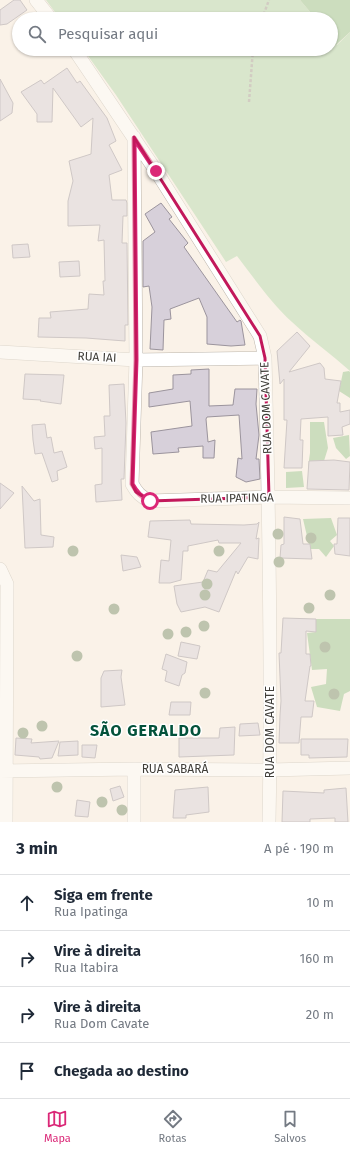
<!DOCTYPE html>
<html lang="pt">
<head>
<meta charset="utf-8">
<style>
	:root { --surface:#fff; --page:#f2f2f3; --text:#1f2937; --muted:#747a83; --line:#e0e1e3; --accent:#db2777 }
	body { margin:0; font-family:"Fira Sans",sans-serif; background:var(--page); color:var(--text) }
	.stop { position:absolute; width:12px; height:12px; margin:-9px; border:3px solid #db2777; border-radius:50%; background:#fff }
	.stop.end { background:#db2777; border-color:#fff; box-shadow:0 1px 4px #0008 }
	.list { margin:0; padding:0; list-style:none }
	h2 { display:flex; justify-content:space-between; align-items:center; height:52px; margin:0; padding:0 16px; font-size:17px }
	h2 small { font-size:13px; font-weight:400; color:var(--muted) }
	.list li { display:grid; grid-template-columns:26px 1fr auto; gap:12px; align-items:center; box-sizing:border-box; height:56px; padding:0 16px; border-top:1px solid var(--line) }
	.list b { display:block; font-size:15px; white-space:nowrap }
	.list p { margin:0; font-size:13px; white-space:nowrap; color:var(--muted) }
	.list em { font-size:13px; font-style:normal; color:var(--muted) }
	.icon { flex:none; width:22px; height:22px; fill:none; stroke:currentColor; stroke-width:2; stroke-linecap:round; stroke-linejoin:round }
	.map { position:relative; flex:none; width:350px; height:822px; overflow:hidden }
	.search { position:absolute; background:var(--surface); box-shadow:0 1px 3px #0004; left:12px; right:12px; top:12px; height:44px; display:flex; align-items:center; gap:10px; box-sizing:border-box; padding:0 14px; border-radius:22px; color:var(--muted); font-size:15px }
	.sheet { height:276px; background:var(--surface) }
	nav { display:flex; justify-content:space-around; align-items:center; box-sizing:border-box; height:56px; border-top:1px solid var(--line); background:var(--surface); font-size:11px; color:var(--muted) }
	nav a { display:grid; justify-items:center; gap:2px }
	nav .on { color:var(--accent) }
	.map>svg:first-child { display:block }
	.green { fill:#b2d7ab }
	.forest { fill:#96c38d }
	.building { fill:#d7d0da; stroke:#9b949d }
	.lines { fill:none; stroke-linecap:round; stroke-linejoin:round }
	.street-casing { stroke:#bcb5ab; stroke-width:14 }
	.path { stroke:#a29d96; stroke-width:2.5; stroke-dasharray:3 2; stroke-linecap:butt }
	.street { stroke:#fff; stroke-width:13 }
	.tree { fill:#768c69 }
	.route { stroke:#db2777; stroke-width:5 }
	.marked { fill:none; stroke:#c2185b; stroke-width:3; stroke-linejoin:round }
	.labels { text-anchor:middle; stroke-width:3; stroke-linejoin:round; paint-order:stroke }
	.street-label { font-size:12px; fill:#3f3d38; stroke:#fff }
	.district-label { font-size:16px; font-weight:bold; letter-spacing:1px; fill:#03523b; stroke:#fff }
</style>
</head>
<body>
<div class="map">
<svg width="350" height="822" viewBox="0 0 350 822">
	<rect width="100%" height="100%" fill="#faf2e8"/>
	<path class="green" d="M 46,0 L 300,0 L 316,19 L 60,19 Z
		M 350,32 L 350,371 C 331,354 310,339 292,322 C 271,303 254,278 237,256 L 226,262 L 116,95 L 83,49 L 331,49 L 331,38 L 337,45 Z"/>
	<path class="forest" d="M 300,0 L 350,0 L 350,32 L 336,45 L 331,38 L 331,19 L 316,19 Z
		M 349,371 L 350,372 L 350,398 L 339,391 L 343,372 Z
		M 310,422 L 324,422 L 328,448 L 324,461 L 315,479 L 308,467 L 310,453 Z
		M 349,435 L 350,456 L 346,459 L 336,448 L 333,438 Z
		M 302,471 L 304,487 L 286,488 L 286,472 Z
		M 331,518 L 337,535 L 330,541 L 334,546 L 326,557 L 319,549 L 310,549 L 303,519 Z
		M 316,619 L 350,619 L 350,691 L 344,694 L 340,711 L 317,707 L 311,687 L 326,684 L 327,669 L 312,670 L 307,633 L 316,632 Z"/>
	<path class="building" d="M 14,0 L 20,0 L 27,10 L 7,24 L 0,25 L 0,10 Z
		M 67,68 L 77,83 L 80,81 L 107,118 L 116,141 L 109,145 L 122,170 L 109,175 L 112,200 L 126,200 L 127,203 L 127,216 L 123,216 L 122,243 L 127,243 L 128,325 L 125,325 L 125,341 L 86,338 L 38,337 L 39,318 L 51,318 L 50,312 L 88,309 L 89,294 L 104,295 L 103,281 L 105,281 L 104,240 L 98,241 L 100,225 L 68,226 L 68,201 L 73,181 L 69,161 L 91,154 L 93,118 L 81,127 L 53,88 L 52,122 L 37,122 L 37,114 L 21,92 L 41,80 L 44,84 Z
		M 0,79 L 13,103 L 12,113 L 0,121 Z
		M 161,203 L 172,217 L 169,219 L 188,243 L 184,247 L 237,322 L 240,320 L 241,321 L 245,345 L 231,346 L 207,344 L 207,317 L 199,298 L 170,309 L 171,319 L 164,320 L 163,350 L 150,349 L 152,307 L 149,286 L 143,287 L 143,241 L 155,232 L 145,214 Z
		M 28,244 L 30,257 L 13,258 L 12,245 Z
		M 79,261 L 80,276 L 60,277 L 59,262 Z
		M 297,332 L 310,346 L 289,372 L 320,363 L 324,368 L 325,379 L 341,381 L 337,403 L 340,403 L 340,412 L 350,410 L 350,424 L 342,427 L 343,435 L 328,436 L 328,417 L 301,419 L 300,440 L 303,440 L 302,468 L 284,468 L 287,420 L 284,420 L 284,379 L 280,384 L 277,351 Z
		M 209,369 L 209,406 L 233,405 L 235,389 L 257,389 L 256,404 L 259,435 L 256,459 L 259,459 L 260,479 L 246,482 L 236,477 L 238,458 L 242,459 L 239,415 L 207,417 L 206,419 L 208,442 L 215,440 L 214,458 L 203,458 L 203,446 L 178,448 L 179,452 L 153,454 L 151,432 L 192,426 L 190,401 L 149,407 L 149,393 L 173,389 L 173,375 L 191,374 L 191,370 Z
		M 25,374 L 64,375 L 61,404 L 40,401 L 41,400 L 23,399 Z
		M 124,384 L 126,423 L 124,479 L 121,479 L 122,500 L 96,502 L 95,485 L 102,484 L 102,448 L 95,449 L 94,437 L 105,436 L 104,416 L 110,416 L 109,385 Z
		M 45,424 L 47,438 L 51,437 L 54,453 L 62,451 L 67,467 L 57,471 L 58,480 L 52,482 L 42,453 L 35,454 L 33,440 L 32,425 Z
		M 334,460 L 350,462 L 349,490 L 307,489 L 309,461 Z
		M 0,483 L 14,493 L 0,509 Z
		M 22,486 L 34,501 L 40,499 L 41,535 L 54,537 L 53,547 L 25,548 Z
		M 284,517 L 300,519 L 303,544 L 310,544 L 312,559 L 280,558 L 281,545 L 284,544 Z
		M 338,518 L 350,518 L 350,556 L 335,554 L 334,544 L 337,544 Z
		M 190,520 L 191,524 L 244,525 L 257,524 L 259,522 L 256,539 L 259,538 L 258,559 L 248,557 L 238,574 L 236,571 L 219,612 L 205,607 L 181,612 L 177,604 L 174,586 L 203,582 L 208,570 L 217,572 L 241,543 L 219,543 L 218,540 L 188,546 L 188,551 L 183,551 L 181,580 L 170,583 L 159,583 L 161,560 L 169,561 L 171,540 L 148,537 L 150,521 Z
		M 121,555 L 137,557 L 141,567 L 123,571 Z
		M 283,618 L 316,619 L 316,632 L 306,631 L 306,654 L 310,654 L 311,666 L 310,666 L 305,701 L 314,701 L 312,717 L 301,717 L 299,743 L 279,743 L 280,715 L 281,701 L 279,653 L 281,653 Z
		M 181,642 L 200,646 L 197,659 L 178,656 Z
		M 166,654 L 187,662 L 185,673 L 182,675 L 179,686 L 165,681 L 167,671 L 162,669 Z
		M 122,670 L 121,677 L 125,705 L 101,707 L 101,678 L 104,671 Z
		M 171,702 L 191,702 L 190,715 L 169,715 Z
		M 258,723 L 260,735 L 239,736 L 240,724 Z
		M 235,727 L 234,755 L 179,757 L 179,738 L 219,738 L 220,728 Z
		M 16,738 L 32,739 L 31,743 L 59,741 L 52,758 L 40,759 L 39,757 L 15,755 Z
		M 301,739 L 348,739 L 347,757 L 309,758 L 309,755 L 301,755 Z
		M 78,741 L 78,755 L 58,756 L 60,742 Z
		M 82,745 L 97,745 L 95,758 L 82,757 Z
		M 120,786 L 124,797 L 113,801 L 110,789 Z
		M 208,787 L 209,812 L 186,815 L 186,818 L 173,818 L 175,790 Z
		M 346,788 L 348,822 L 335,822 L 335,818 L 310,819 L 310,822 L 282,822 L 283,791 L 324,793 L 324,790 Z
		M 77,800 L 90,802 L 88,817 L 75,816 Z"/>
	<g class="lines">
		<g class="street-casing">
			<path id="street" d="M 36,0 L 51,19
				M 74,49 L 156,171 L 260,336 L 265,358 C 269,513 272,667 269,822
				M 134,137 L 136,360 L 132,484 C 137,493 141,497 150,501 L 269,497 L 350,498
				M 0,352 L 136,360 L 265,358
				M 0,569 L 7,584 L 6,822
				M 0,771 L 134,769 L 270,770 L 350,768
				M 134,822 L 134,769"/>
		</g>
		<path class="path" d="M 262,19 L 269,0
			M 249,102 L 253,49"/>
		<use href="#street" class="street"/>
	</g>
	<g class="tree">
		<circle cx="278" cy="534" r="5.5"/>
		<circle cx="311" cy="538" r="5.5"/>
		<circle cx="73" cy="551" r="5.5"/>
		<circle cx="219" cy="551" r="5.5"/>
		<circle cx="279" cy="562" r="5.5"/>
		<circle cx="207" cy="584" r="5.5"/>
		<circle cx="205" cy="595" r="5.5"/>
		<circle cx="330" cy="595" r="5.5"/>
		<circle cx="309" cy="608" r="5.5"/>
		<circle cx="114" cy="609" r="5.5"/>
		<circle cx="204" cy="626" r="5.5"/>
		<circle cx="186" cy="632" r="5.5"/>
		<circle cx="168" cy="634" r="5.5"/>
		<circle cx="325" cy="647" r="5.5"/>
		<circle cx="77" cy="656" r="5.5"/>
		<circle cx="205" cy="693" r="5.5"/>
		<circle cx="334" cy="694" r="5.5"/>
		<circle cx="42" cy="726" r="5.5"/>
		<circle cx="23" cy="733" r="5.5"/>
		<circle cx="57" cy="787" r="5.5"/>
		<circle cx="102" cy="802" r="5.5"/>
		<circle cx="122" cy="810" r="5.5"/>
	</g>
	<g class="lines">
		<path class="route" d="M 150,501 C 141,497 137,493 132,484 L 136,360 L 134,138 L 156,171"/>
	</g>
	<path d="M0 0H350V822H0ZM 134,137 L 260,336 L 265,358 L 269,497 L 150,501 L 136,492 L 132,484 L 136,360 Z" fill="#faf2e8" fill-opacity=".55" fill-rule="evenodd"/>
	<path class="marked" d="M 134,137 L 260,336 L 265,358 L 269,497 L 150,501 L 136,492 L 132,484 L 136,360 Z"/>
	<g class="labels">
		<g class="street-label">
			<text transform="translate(97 357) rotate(3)" y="4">RUA IAI</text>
			<text transform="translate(266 408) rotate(-92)" y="4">RUA DOM CAVATE</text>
			<text transform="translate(237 498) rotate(-1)" y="4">RUA IPATINGA</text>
			<text transform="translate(270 732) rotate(-90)" y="4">RUA DOM CAVATE</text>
			<text x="175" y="773">RUA SABARÁ</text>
		</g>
		<g class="district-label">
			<text x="146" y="736">SÃO GERALDO</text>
		</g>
	</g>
</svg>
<div class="stop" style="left:150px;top:501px"></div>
<div class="stop end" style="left:156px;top:171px"></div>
<div class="search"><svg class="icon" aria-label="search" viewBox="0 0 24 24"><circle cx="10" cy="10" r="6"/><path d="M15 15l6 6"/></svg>Pesquisar aqui</div>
</div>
<section class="sheet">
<h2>3 min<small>A pé · 190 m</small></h2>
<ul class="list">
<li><svg class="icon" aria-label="ahead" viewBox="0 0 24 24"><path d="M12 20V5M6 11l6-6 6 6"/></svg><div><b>Siga em frente</b><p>Rua Ipatinga</p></div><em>10 m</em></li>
<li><svg class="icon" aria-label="right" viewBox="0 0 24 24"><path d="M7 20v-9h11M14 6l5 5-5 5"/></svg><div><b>Vire à direita</b><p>Rua Itabira</p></div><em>160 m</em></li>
<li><svg class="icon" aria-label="right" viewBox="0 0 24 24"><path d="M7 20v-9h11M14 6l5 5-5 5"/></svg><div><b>Vire à direita</b><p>Rua Dom Cavate</p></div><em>20 m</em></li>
<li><svg class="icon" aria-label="arrive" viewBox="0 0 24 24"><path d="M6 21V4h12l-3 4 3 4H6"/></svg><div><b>Chegada ao destino</b></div></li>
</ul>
</section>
<nav>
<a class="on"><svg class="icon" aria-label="map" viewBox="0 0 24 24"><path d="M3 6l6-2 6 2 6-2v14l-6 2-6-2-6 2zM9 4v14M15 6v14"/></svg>Mapa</a>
<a><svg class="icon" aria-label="directions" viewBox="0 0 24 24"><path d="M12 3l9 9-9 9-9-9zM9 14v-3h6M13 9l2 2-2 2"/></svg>Rotas</a>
<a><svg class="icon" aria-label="saved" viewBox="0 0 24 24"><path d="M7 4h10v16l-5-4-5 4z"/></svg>Salvos</a>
</nav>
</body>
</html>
